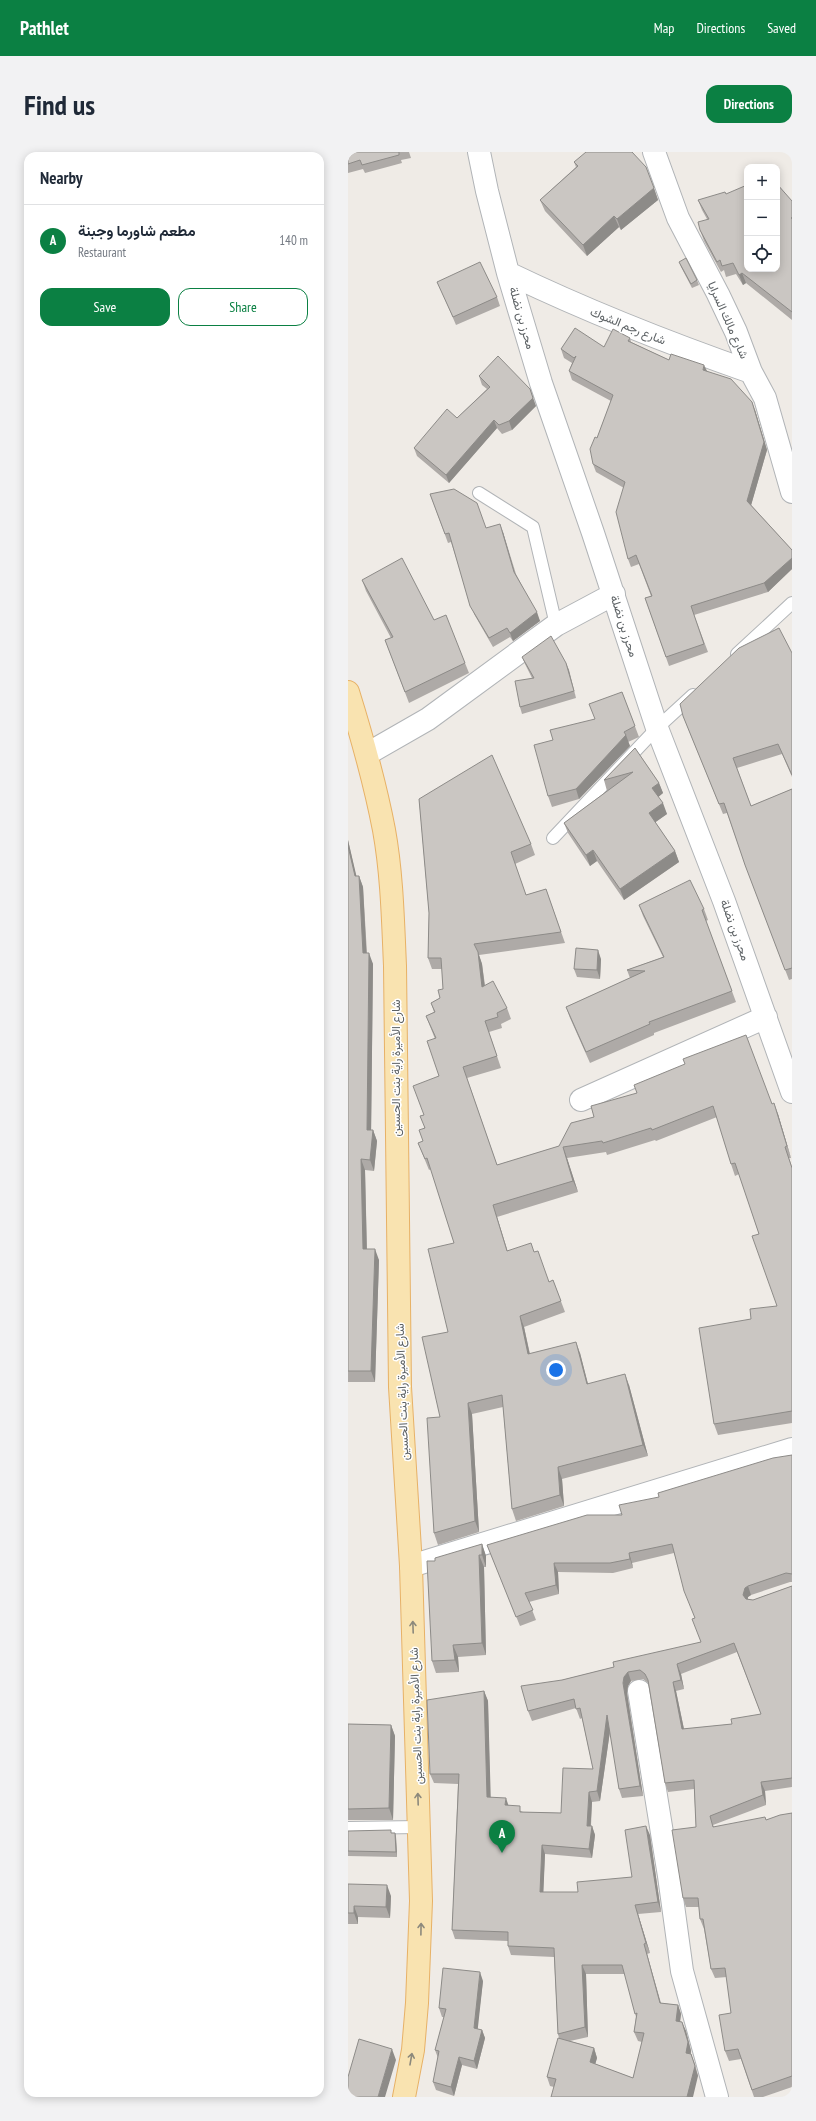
<!DOCTYPE html>
<html lang="en">
<head>
<meta charset="utf-8">
<style>
	:root { --surface:#fff; --page:#f2f2f3; --text:#1f2937; --muted:#747a83; --line:#e0e1e3; --accent:#0b8043 }
	body { margin:0; font-family:"PT Sans Narrow",Vazirmatn,sans-serif; background:var(--page); color:var(--text) }
	.controls { position:absolute; right:12px; top:12px; display:grid; overflow:hidden; border-radius:8px; box-shadow:0 2px 10px #0003 }
	.controls button { width:36px; height:36px; display:grid; place-items:center; padding:0; border:0; border-bottom:1px solid var(--line); background:var(--surface); color:var(--text); font:20px sans-serif }
	.you { position:absolute; left:208px; top:1218px; width:14px; height:14px; margin:-10px; border:3px solid #fff; border-radius:50%; background:#1a73e8; box-shadow:0 0 0 6px #1a73e833 }
	.badge { display:grid; place-items:center; width:26px; height:26px; border-radius:50%; background:var(--accent); color:#fff; font-size:13px; font-weight:700 }
	.pin { position:absolute; translate:-50% -33px; filter:drop-shadow(0 1px 2px #0008) }
	.pin::after { content:''; position:absolute; top:21px; width:14px; height:12px; background:inherit; clip-path:polygon(0 0,100% 0,50% 100%) }
	.list { margin:0; padding:0; list-style:none }
	h2 { display:flex; justify-content:space-between; align-items:center; height:52px; margin:0; padding:0 16px; font-size:17px }
	h2 small { font-size:13px; font-weight:400; color:var(--muted) }
	.list li { display:grid; grid-template-columns:26px 1fr auto; gap:12px; align-items:center; box-sizing:border-box; height:72px; padding:0 16px; border-top:1px solid var(--line) }
	.list b { display:block; font-size:15px; white-space:nowrap }
	.list p { margin:0; font-size:13px; white-space:nowrap; color:var(--muted) }
	.list em { font-size:13px; font-style:normal; color:var(--muted) }
	.actions { display:flex; gap:8px; padding:12px 16px }
	.actions a { flex:1; padding:9px 0; border:1px solid var(--accent); border-radius:12px; text-align:center; font-size:14px; color:var(--accent) }
	.actions .main { background:var(--accent); color:#fff }
	.icon { flex:none; width:22px; height:22px; fill:none; stroke:currentColor; stroke-width:2; stroke-linecap:round; stroke-linejoin:round }
	.map { position:relative; flex:none; width:444px; height:1945px; overflow:hidden; border-radius:12px }
	header { display:flex; align-items:center; gap:24px; box-sizing:border-box; height:56px; padding:0 20px; background:var(--accent); color:#fff }
	header strong { font-size:19px }
	nav { display:flex; gap:22px; margin-inline-start:auto; font-size:14px }
	.intro { display:flex; align-items:center; justify-content:space-between; box-sizing:border-box; height:96px; padding:0 24px }
	h1 { margin:0; font-size:28px }
	.button { padding:10px 18px; border-radius:12px; background:var(--accent); color:#fff; font-size:14px; font-weight:700 }
	main { display:flex; gap:24px; padding:0 24px }
	aside { flex:1; background:var(--surface); border-radius:12px; box-shadow:0 2px 10px #0003 }
	.map>svg:first-child { display:block }
	.lines { fill:none; stroke-linecap:round; stroke-linejoin:round }
	.service-casing { stroke:#b1b4b7; stroke-width:14 }
	.minor-casing { stroke:#b1b4b7; stroke-width:24 }
	.primary-casing { stroke:#e7b166; stroke-width:24 }
	.service { stroke:#fff; stroke-width:12 }
	.minor { stroke:#fff; stroke-width:22 }
	.primary { stroke:#f9e3b0; stroke-width:22 }
	.wall { fill:#aeaaa7; fill-rule:evenodd }
	.shaded-wall { fill:#8d8b88 }
	.building { fill:#cac6c2; stroke:#8d8b88; fill-rule:evenodd }
	.oneway { stroke:#8c897c }
	.labels { text-anchor:middle; stroke-width:3; stroke-linejoin:round; paint-order:stroke }
	.street-label { font-size:12px; fill:#5d6265; stroke:#fff }
</style>
</head>
<body>
<header>
<strong>Pathlet</strong>
<nav><a>Map</a><a>Directions</a><a>Saved</a></nav>
</header>
<div class="intro"><h1>Find us</h1><a class="button">Directions</a></div>
<main>
<aside>
<h2>Nearby<small></small></h2>
<ul class="list">
<li><span class="badge">A</span><div><b>مطعم شاورما وجبنة</b><p>Restaurant</p></div><em>140 m</em></li>
</ul>
<div class="actions"><a class="main">Save</a><a>Share</a></div>
</aside>
<div class="map">
<svg width="444" height="1945" viewBox="0 0 444 1945">
	<rect width="100%" height="100%" fill="#efebe6"/>
	<g class="lines">
		<g class="service-casing">
			<path id="service" d="M 131,341 L 185,375 L 208,473
				M 389,502 L 444,451
				M 205,686 L 309,576 L 345,543
				M 0,1676 L 71,1675"/>
		</g>
		<g class="minor-casing">
			<path id="minor" d="M 131,0 L 139,39 L 160,121 L 193,231 L 245,381 L 309,576 L 376,749 L 444,940
				M 306,0 L 330,66 L 370,142 L 388,180 L 403,220 L 417,246 L 444,340
				M 160,121 C 239,159 320,191 403,220
				M 19,602 L 80,567 L 208,473 L 266,442
				M 233,948 L 418,865
				M 63,1414 L 444,1297
				M 291,1539 L 321,1724 L 334,1819 L 369,1945"/>
		</g>
		<g class="primary-casing">
			<path id="primary" d="M 0,540 C 14,585 27,631 36,678 C 44,722 45,769 47,814 L 52,1235 L 63,1414 L 73,1749 L 69,1851 L 65,1898 L 56,1945"/>
		</g>
		<use href="#service" class="service"/>
		<use href="#minor" class="minor"/>
		<use href="#primary" class="primary"/>
	</g>
	<path class="wall" d="M 0,0 L 61,0 L 63,6 L 53,8 L 54,11 L 17,21 L 15,17 L 0,21 Z
		M 226,10 L 298,15 L 310,48 L 273,78 L 271,75 L 239,104 L 197,59 L 192,48 L 228,15 Z
		M 378,42 L 444,49 L 444,168 L 398,131 L 395,133 L 388,122 L 378,125 L 376,118 L 373,120 L 356,89 L 352,78 L 359,67 L 354,58 L 350,48 Z
		M 331,110 L 349,128 L 351,133 L 344,136 L 333,115 Z
		M 89,130 L 149,145 L 152,154 L 108,173 L 93,138 Z
		M 282,186 L 283,190 L 321,208 L 359,219 L 407,258 L 419,298 L 403,353 L 444,398 L 444,417 L 420,440 L 346,463 L 360,500 L 321,514 L 297,446 L 303,444 L 291,412 L 283,415 L 280,407 L 276,336 L 248,320 L 245,312 L 249,286 L 263,249 L 224,228 L 221,219 L 224,211 L 216,206 L 213,197 L 256,195 Z
		M 131,224 L 188,254 L 164,278 L 154,282 L 149,276 L 101,331 L 69,304 L 66,296 L 109,266 L 139,237 L 134,233 Z
		M 82,342 L 138,376 L 155,380 L 168,422 L 192,469 L 165,489 L 162,485 L 145,495 L 126,462 L 103,390 L 100,391 Z
		M 14,428 L 86,468 L 117,511 L 121,521 L 61,551 L 37,488 L 43,486 L 18,439 Z
		M 444,501 L 444,625 L 434,602 L 389,616 L 403,654 L 444,637 L 444,827 L 441,828 L 401,723 L 379,661 L 375,662 L 335,564 Z
		M 174,505 L 218,511 L 228,546 L 174,562 L 172,555 L 184,526 L 177,512 Z
		M 274,540 L 291,585 L 280,590 L 282,594 L 231,647 L 204,655 L 200,644 L 205,588 L 247,567 Z
		M 287,596 L 311,631 L 315,641 L 310,645 L 319,662 L 307,670 L 327,699 L 331,710 L 276,748 L 249,709 L 242,714 L 220,681 L 216,671 L 259,639 L 256,628 Z
		M 71,647 L 183,692 L 187,703 L 167,712 L 178,743 L 198,737 L 217,791 L 131,803 L 134,812 L 137,833 L 159,856 L 163,867 L 153,872 L 154,876 L 141,880 L 153,916 L 119,926 L 149,1013 L 211,994 L 246,965 L 243,954 L 424,952 L 430,962 L 443,1006 L 441,1006 L 444,1015 L 444,1271 L 370,1283 L 366,1272 L 403,1167 L 429,1154 L 411,1082 L 391,1022 L 387,1024 L 383,1012 L 369,965 L 308,989 L 307,988 L 259,1003 L 258,1000 L 219,1006 L 230,1040 L 149,1065 L 159,1099 L 186,1100 L 201,1130 L 205,1128 L 217,1160 L 176,1175 L 182,1202 L 232,1201 L 240,1232 L 281,1233 L 300,1304 L 214,1327 L 216,1354 L 168,1369 L 164,1357 L 155,1255 L 124,1262 L 131,1380 L 90,1393 L 86,1381 L 92,1265 L 100,1180 L 106,1091 L 83,1017 L 81,1018 L 70,991 L 75,989 L 76,976 L 76,963 L 91,924 L 87,887 L 78,864 L 86,860 L 83,851 L 92,846 L 95,837 L 94,817 L 84,817 L 80,806 L 81,761 Z
		M 0,688 L 8,724 L 11,724 L 15,735 L 19,801 L 25,812 L 23,978 L 25,978 L 29,989 L 26,1019 L 17,1018 L 19,1097 L 31,1108 L 27,1230 L 0,1230 Z
		M 291,753 L 356,757 L 360,768 L 358,769 L 388,850 L 306,881 L 306,883 L 242,911 L 222,866 L 218,855 L 282,826 L 279,818 L 315,805 L 295,764 Z
		M 253,807 L 252,827 L 229,825 L 226,817 Z
		M 444,1303 L 444,1430 L 442,1430 L 403,1443 L 400,1445 L 400,1447 L 405,1448 L 444,1434 L 444,1635 L 417,1639 L 418,1653 L 365,1673 L 366,1675 L 418,1668 L 444,1661 L 444,1935 L 415,1945 L 406,1945 L 393,1907 L 381,1909 L 377,1899 L 383,1861 L 379,1825 L 367,1826 L 363,1817 L 356,1777 L 352,1767 L 351,1755 L 338,1755 L 335,1746 L 348,1675 L 346,1637 L 320,1640 L 317,1631 L 300,1531 L 295,1527 L 283,1529 L 280,1534 L 279,1541 L 295,1644 L 274,1646 L 271,1637 L 262,1579 L 252,1649 L 244,1650 L 243,1674 L 244,1674 L 247,1683 L 244,1706 L 197,1702 L 195,1740 L 230,1740 L 284,1725 L 302,1683 L 313,1760 L 290,1762 L 302,1801 L 299,1802 L 313,1851 L 330,1853 L 333,1862 L 332,1869 L 338,1879 L 343,1899 L 343,1902 L 347,1912 L 350,1924 L 206,1935 L 202,1934 L 199,1925 L 211,1886 L 210,1882 L 206,1805 L 163,1803 L 160,1794 L 160,1789 L 107,1787 L 104,1778 L 110,1632 L 86,1631 L 82,1622 L 136,1539 L 140,1549 L 142,1645 L 175,1660 L 213,1661 L 245,1617 L 234,1566 L 232,1567 L 228,1556 L 184,1569 L 180,1559 L 214,1528 L 266,1515 L 353,1490 L 347,1466 L 326,1401 L 284,1411 L 285,1416 L 265,1421 L 210,1420 L 211,1442 L 181,1450 L 188,1468 L 172,1474 L 139,1393 L 274,1363 L 311,1345 ZM 389,1500 L 413,1562 L 384,1572 L 336,1577 L 328,1539 L 336,1537 L 333,1522 ZM 238,1822 L 277,1822 L 288,1865 L 286,1880 L 290,1889 L 294,1890 L 285,1926 L 247,1912 L 249,1906 L 246,1896 L 222,1889 L 240,1885 Z
		M 134,1392 L 138,1404 L 138,1415 L 136,1415 L 138,1503 L 110,1505 L 111,1520 L 88,1521 L 84,1509 L 87,1409 Z
		M 0,1572 L 43,1573 L 47,1584 L 45,1668 L 0,1668 Z
		M 0,1679 L 47,1681 L 48,1685 L 49,1705 L 0,1704 Z
		M 0,1732 L 43,1744 L 42,1766 L 10,1765 L 10,1772 L 0,1772 Z
		M 135,1829 L 129,1877 L 134,1878 L 137,1886 L 129,1917 L 114,1913 L 106,1944 L 88,1938 L 85,1930 L 90,1906 L 87,1898 L 96,1865 L 94,1865 L 91,1856 Z"/>
	<path class="shaded-wall" d="M 306,36 L 310,48 L 273,78 L 269,67 Z
		M 266,64 L 271,75 L 239,104 L 235,93 Z
		M 394,121 L 398,131 L 395,133 L 391,123 Z
		M 356,213 L 360,221 L 355,218 Z
		M 182,237 L 188,254 L 164,278 L 161,269 Z
		M 404,250 L 407,258 L 419,298 L 402,357 L 399,349 Z
		M 146,268 L 149,276 L 101,331 L 98,323 Z
		M 152,372 L 155,380 L 169,429 L 166,420 Z
		M 444,406 L 444,417 L 420,440 L 416,431 Z
		M 189,460 L 192,469 L 165,489 L 162,481 Z
		M 218,511 L 221,518 L 228,546 Z
		M 278,583 L 282,594 L 231,647 L 228,637 Z
		M 311,631 L 315,641 L 308,647 L 304,636 Z
		M 315,651 L 319,662 L 305,672 L 301,661 Z
		M 0,688 L 11,735 L 7,724 L 0,694 Z
		M 245,698 L 249,709 L 242,714 L 238,703 Z
		M 327,699 L 331,710 L 276,748 L 272,737 Z
		M 11,724 L 15,735 L 19,812 L 15,801 Z
		M 250,798 L 253,807 L 252,827 L 249,818 Z
		M 130,800 L 134,812 L 138,846 L 134,835 Z
		M 21,801 L 25,812 L 23,989 L 19,978 Z
		M 426,951 L 430,962 L 443,1006 L 439,994 Z
		M 25,978 L 29,989 L 26,1019 L 22,1008 Z
		M 215,995 L 219,1006 L 230,1040 L 225,1029 Z
		M 13,1007 L 17,1018 L 19,1108 L 15,1097 Z
		M 145,1053 L 149,1065 L 163,1110 L 159,1099 Z
		M 27,1097 L 31,1108 L 27,1230 L 23,1219 Z
		M 172,1164 L 176,1175 L 184,1213 L 180,1202 Z
		M 228,1190 L 232,1201 L 243,1244 L 239,1232 Z
		M 277,1222 L 281,1233 L 300,1304 L 295,1293 Z
		M 120,1251 L 124,1262 L 131,1380 L 127,1369 Z
		M 210,1315 L 214,1327 L 216,1354 L 212,1343 Z
		M 134,1392 L 138,1404 L 138,1415 L 134,1403 Z
		M 281,1401 L 284,1411 L 285,1416 L 282,1407 Z
		M 131,1403 L 136,1415 L 138,1503 L 134,1491 Z
		M 206,1411 L 210,1420 L 211,1442 L 208,1433 Z
		M 400,1434 L 403,1443 L 400,1445 L 399,1452 L 395,1443 L 397,1436 Z
		M 105,1493 L 110,1505 L 111,1520 L 107,1508 Z
		M 329,1512 L 333,1522 L 336,1537 L 333,1528 Z
		M 280,1520 L 283,1529 L 280,1534 L 279,1541 L 295,1644 L 292,1634 L 275,1531 L 276,1525 Z
		M 325,1530 L 328,1539 L 338,1587 L 334,1577 Z
		M 136,1539 L 140,1549 L 143,1654 L 139,1645 Z
		M 259,1563 L 263,1572 L 252,1649 L 249,1639 Z
		M 43,1573 L 47,1584 L 45,1668 L 41,1656 Z
		M 413,1630 L 417,1639 L 418,1653 L 415,1643 Z
		M 241,1640 L 244,1650 L 242,1683 L 239,1674 Z
		M 158,1646 L 161,1655 L 157,1653 Z
		M 244,1674 L 247,1683 L 244,1706 L 241,1697 Z
		M 298,1674 L 302,1683 L 313,1760 L 310,1750 Z
		M 47,1681 L 48,1685 L 49,1705 L 48,1700 Z
		M 194,1693 L 197,1702 L 195,1750 L 192,1740 Z
		M 39,1733 L 43,1744 L 42,1766 L 38,1755 Z
		M 287,1753 L 290,1762 L 302,1801 L 298,1791 Z
		M 6,1754 L 10,1765 L 10,1772 L 6,1761 Z
		M 296,1792 L 299,1802 L 315,1860 L 312,1851 Z
		M 234,1813 L 238,1822 L 240,1885 L 237,1875 Z
		M 132,1820 L 135,1829 L 129,1884 L 126,1876 Z
		M 330,1853 L 333,1862 L 331,1878 L 328,1869 Z
		M 334,1870 L 338,1879 L 343,1899 L 341,1910 L 338,1901 Z
		M 134,1878 L 137,1886 L 129,1917 L 126,1909 Z
		M 246,1896 L 249,1906 L 245,1920 L 242,1910 Z
		M 44,1897 L 48,1908 L 37,1945 L 30,1945 Z
		M 343,1902 L 350,1924 L 345,1945 L 339,1945 Z
		M 111,1905 L 114,1913 L 106,1944 L 103,1935 Z"/>
	<path class="building" d="M 0,0 L 51,0 L 51,3 L 14,13 L 12,8 L 0,12 Z
		M 238,0 L 284,0 L 298,15 L 306,36 L 269,67 L 266,64 L 235,93 L 192,48 L 230,14 L 226,10 Z
		M 429,32 L 444,49 L 444,65 L 443,66 L 444,67 L 444,160 L 394,121 L 391,123 L 385,111 L 374,114 L 372,108 L 369,110 L 352,78 L 350,70 L 361,67 L 350,48 L 377,40 L 378,42 L 399,33 L 399,117 L 429,117 Z
		M 338,106 L 349,128 L 343,132 L 331,110 Z
		M 132,110 L 149,145 L 105,165 L 89,130 Z
		M 227,176 L 256,195 L 265,177 L 282,186 L 280,189 L 321,208 L 323,202 L 356,213 L 355,218 L 383,227 L 404,250 L 416,290 L 399,349 L 444,398 L 444,406 L 416,431 L 343,454 L 356,492 L 318,505 L 297,446 L 304,444 L 288,403 L 280,407 L 268,360 L 277,330 L 245,312 L 242,297 L 247,285 L 249,286 L 265,243 L 221,219 L 228,204 L 226,206 L 213,197 Z
		M 150,204 L 182,237 L 185,246 L 161,269 L 151,273 L 146,268 L 98,323 L 66,296 L 99,257 L 109,266 L 142,235 L 131,224 Z
		M 106,337 L 129,351 L 138,376 L 152,372 L 166,420 L 189,460 L 162,481 L 159,476 L 141,486 L 122,454 L 101,381 L 97,382 L 82,342 Z
		M 54,406 L 86,468 L 98,463 L 117,511 L 57,540 L 37,488 L 45,485 L 14,428 Z
		M 431,476 L 444,501 L 444,623 L 430,592 L 385,606 L 403,654 L 444,637 L 444,816 L 437,818 L 397,713 L 376,651 L 371,652 L 335,564 L 332,552 L 391,496 Z
		M 203,484 L 218,511 L 226,539 L 172,555 L 167,529 L 186,526 L 174,505 Z
		M 274,540 L 287,574 L 276,580 L 278,583 L 228,637 L 200,644 L 186,593 L 205,588 L 202,578 L 247,567 L 241,552 Z
		M 287,596 L 311,631 L 304,636 L 315,651 L 301,661 L 327,699 L 272,737 L 245,698 L 238,703 L 216,671 L 285,620 L 256,628 Z
		M 144,603 L 183,692 L 163,700 L 178,743 L 198,737 L 213,780 L 126,792 L 130,800 L 134,835 L 145,829 L 159,856 L 149,861 L 150,865 L 137,869 L 149,904 L 115,915 L 149,1013 L 211,994 L 223,971 L 246,965 L 243,954 L 289,941 L 286,933 L 337,912 L 335,907 L 398,883 L 424,952 L 426,951 L 439,994 L 437,995 L 444,1016 L 444,1259 L 366,1272 L 351,1176 L 403,1167 L 402,1157 L 429,1154 L 404,1084 L 411,1082 L 387,1011 L 383,1012 L 365,954 L 304,978 L 303,976 L 255,991 L 254,989 L 215,995 L 225,1029 L 145,1053 L 159,1099 L 183,1091 L 186,1100 L 190,1099 L 201,1130 L 205,1128 L 213,1149 L 172,1164 L 180,1202 L 228,1190 L 239,1232 L 277,1222 L 295,1293 L 210,1315 L 212,1343 L 164,1357 L 154,1243 L 120,1251 L 127,1369 L 86,1381 L 79,1266 L 92,1265 L 74,1185 L 100,1180 L 80,1097 L 106,1091 L 79,1006 L 77,1007 L 70,991 L 75,989 L 71,978 L 77,976 L 72,964 L 76,963 L 65,934 L 91,924 L 79,889 L 88,886 L 78,864 L 87,860 L 83,851 L 92,846 L 90,838 L 95,837 L 93,806 L 80,806 L 81,761 L 71,647 Z
		M 0,694 L 7,724 L 11,724 L 15,801 L 21,801 L 19,978 L 25,978 L 22,1008 L 13,1007 L 15,1097 L 27,1097 L 23,1219 L 0,1219 Z
		M 342,728 L 356,757 L 354,758 L 384,839 L 301,870 L 302,872 L 238,900 L 218,855 L 297,819 L 279,818 L 316,805 L 291,753 Z
		M 228,796 L 250,798 L 249,818 L 226,817 Z
		M 444,1303 L 444,1422 L 438,1421 L 400,1434 L 397,1436 L 395,1443 L 398,1447 L 405,1448 L 444,1434 L 444,1626 L 413,1630 L 415,1643 L 362,1664 L 365,1675 L 417,1665 L 418,1668 L 432,1663 L 444,1661 L 444,1924 L 404,1938 L 390,1897 L 377,1899 L 371,1863 L 383,1861 L 377,1816 L 363,1817 L 355,1767 L 352,1767 L 350,1746 L 335,1746 L 324,1678 L 348,1675 L 346,1628 L 317,1631 L 300,1528 L 297,1522 L 292,1518 L 280,1520 L 276,1525 L 275,1531 L 292,1634 L 271,1637 L 259,1563 L 249,1639 L 241,1640 L 239,1674 L 244,1674 L 241,1697 L 194,1693 L 192,1740 L 230,1740 L 229,1730 L 284,1725 L 277,1678 L 298,1674 L 310,1750 L 287,1753 L 298,1791 L 296,1792 L 312,1851 L 330,1853 L 328,1869 L 334,1870 L 340,1890 L 338,1901 L 343,1902 L 347,1914 L 339,1945 L 203,1945 L 208,1927 L 199,1925 L 210,1886 L 246,1896 L 242,1910 L 285,1926 L 296,1881 L 286,1880 L 289,1861 L 287,1862 L 274,1813 L 234,1813 L 237,1875 L 210,1882 L 206,1796 L 160,1794 L 160,1780 L 104,1778 L 111,1622 L 82,1622 L 79,1548 L 136,1539 L 139,1645 L 158,1646 L 157,1653 L 172,1654 L 172,1660 L 213,1661 L 215,1616 L 245,1617 L 232,1556 L 228,1557 L 226,1547 L 180,1559 L 173,1534 L 214,1528 L 266,1515 L 265,1510 L 353,1490 L 344,1467 L 347,1466 L 336,1439 L 324,1392 L 281,1401 L 282,1407 L 262,1411 L 206,1411 L 208,1433 L 177,1441 L 185,1458 L 168,1465 L 139,1393 L 239,1363 L 274,1363 L 271,1353 L 311,1345 L 310,1341 L 425,1306 ZM 386,1491 L 413,1562 L 383,1567 L 384,1572 L 334,1577 L 325,1530 L 333,1528 L 329,1512 Z
		M 134,1392 L 134,1403 L 131,1403 L 134,1491 L 105,1493 L 107,1508 L 84,1509 L 79,1409 L 87,1409 L 87,1406 Z
		M 0,1572 L 43,1573 L 41,1656 L 0,1657 Z
		M 43,1678 L 43,1681 L 47,1681 L 48,1700 L 0,1699 L 0,1679 Z
		M 0,1732 L 39,1733 L 38,1755 L 6,1754 L 6,1761 L 0,1761 Z
		M 95,1816 L 132,1820 L 126,1876 L 134,1878 L 126,1909 L 111,1905 L 103,1935 L 85,1930 L 91,1899 L 87,1898 L 98,1857 L 91,1856 Z
		M 11,1887 L 44,1897 L 30,1945 L 0,1945 L 0,1925 Z
		M 444,1940 L 444,1945 L 438,1945 Z"/>
	<defs><path id="oneway-shaft" d="M-6 0H5M1.5-3L5.5 0L1.5 3" fill="none" stroke-width="1.6" stroke-linecap="round" stroke-linejoin="round"/></defs>
	<g class="oneway">
		<use href="#oneway-shaft" transform="translate(65 1475) rotate(-92)"/>
		<use href="#oneway-shaft" transform="translate(70 1647) rotate(-92)"/>
		<use href="#oneway-shaft" transform="translate(73 1777) rotate(-89)"/>
		<use href="#oneway-shaft" transform="translate(63 1907) rotate(-80)"/>
	</g>
	<g class="labels">
		<g class="street-label">
			<text transform="translate(174 166) rotate(74)" y="4">محرز بن نضلة</text>
			<text transform="translate(380 168) rotate(66)" y="4">شارع مالك السرايا</text>
			<text transform="translate(280 174) rotate(22)" y="4">شارع رجم الشوك</text>
			<text transform="translate(276 474) rotate(72)" y="4">محرز بن نضلة</text>
			<text transform="translate(387 778) rotate(70)" y="4">محرز بن نضلة</text>
			<text transform="translate(48 916) rotate(-90)" y="4">شارع الأميرة راية بنت الحسين</text>
			<text transform="translate(54 1240) rotate(-92)" y="4">شارع الأميرة راية بنت الحسين</text>
			<text transform="translate(68 1564) rotate(-92)" y="4">شارع الأميرة راية بنت الحسين</text>
		</g>
	</g>
</svg>
<div class="controls">
<button>+</button>
<button>−</button>
<button><svg class="icon" aria-label="locate" viewBox="0 0 24 24"><circle cx="12" cy="12" r="6"/><path d="M12 2v4M12 18v4M2 12h4M18 12h4"/></svg></button>
</div>
<div class="you"></div>
<div class="pin badge" style="left:154px;top:1701px">A</div>
</div>
</main>
</body>
</html>
